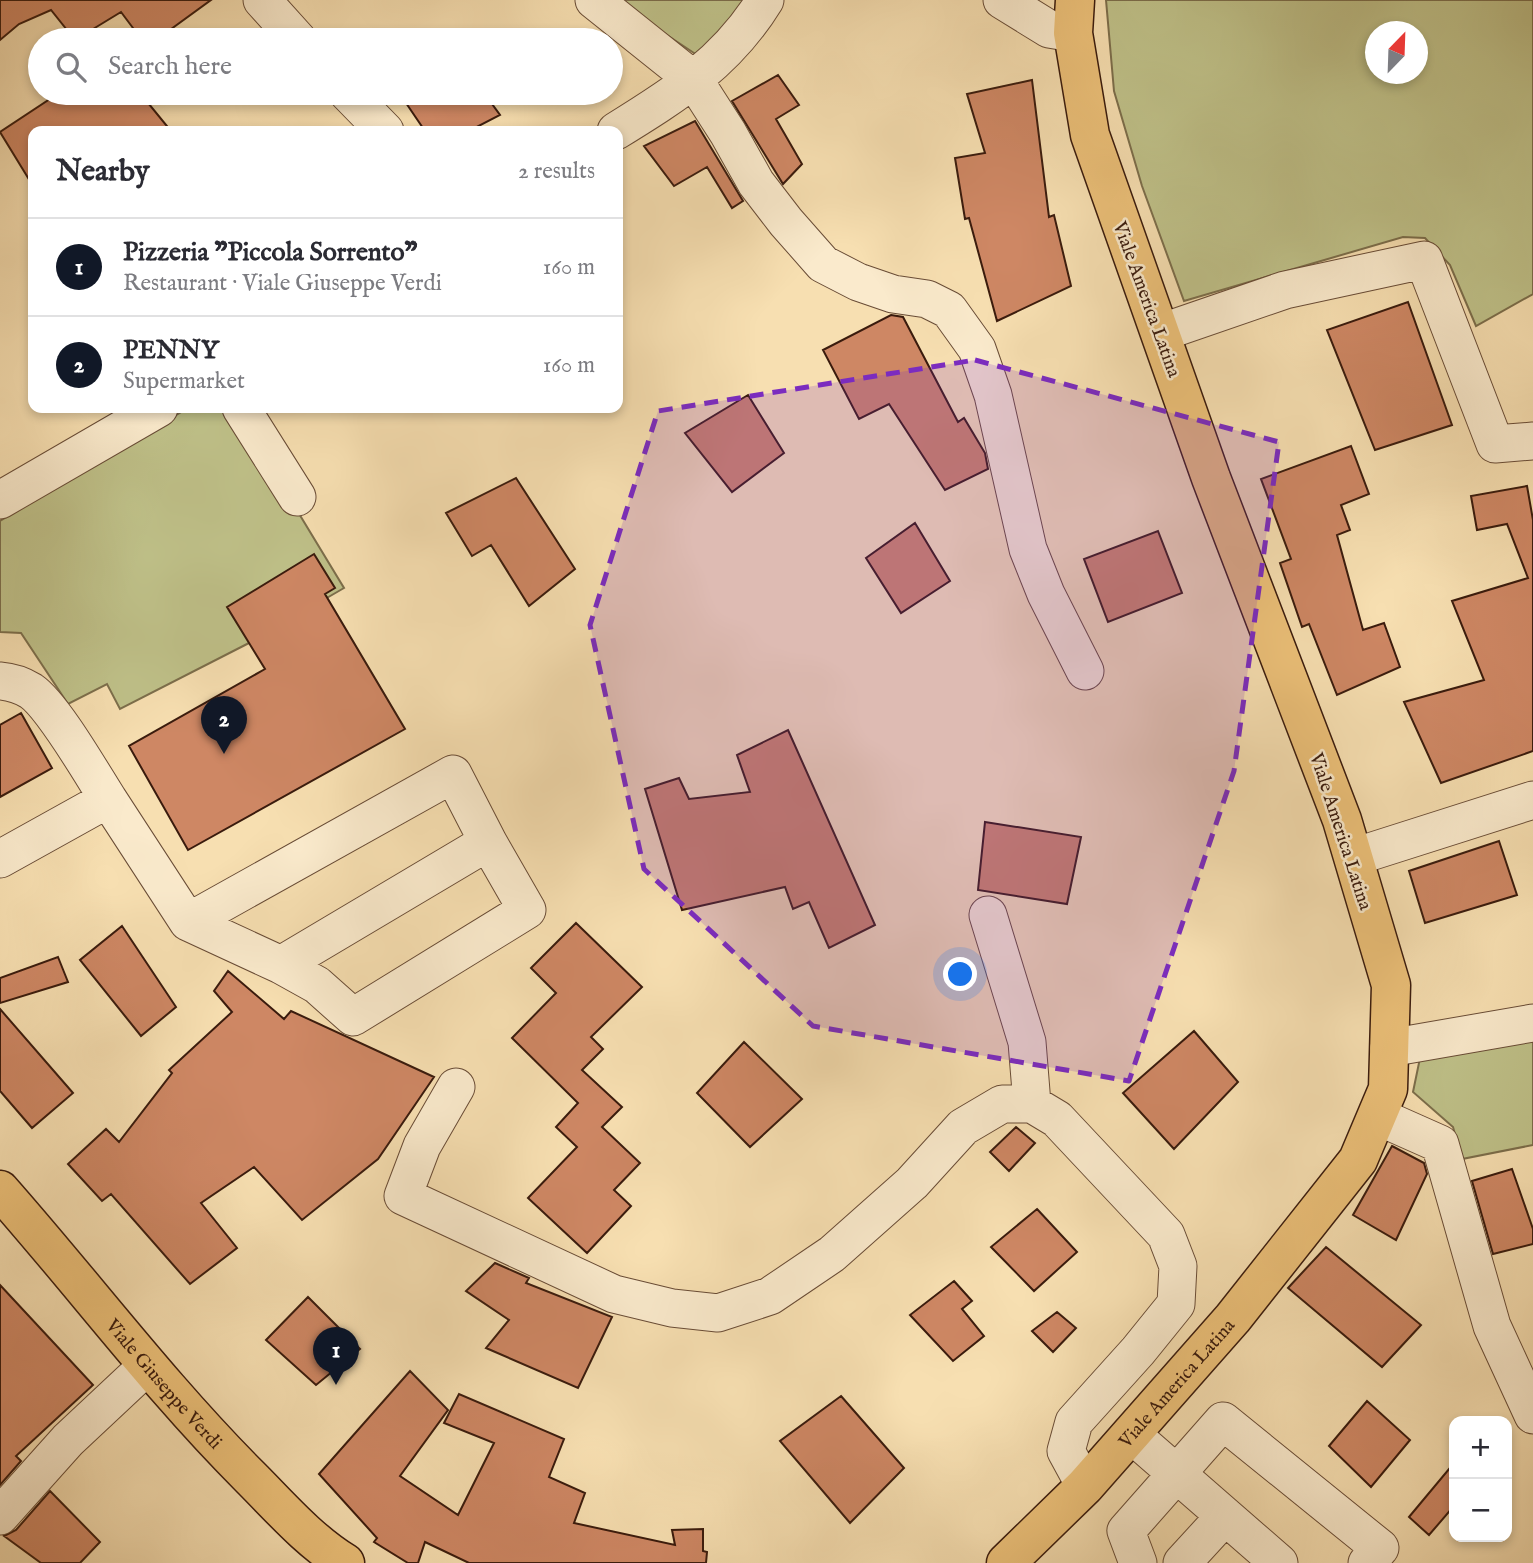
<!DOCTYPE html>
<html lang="en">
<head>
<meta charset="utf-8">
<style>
	:root { --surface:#fff; --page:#f7f7f7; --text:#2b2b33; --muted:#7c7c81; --line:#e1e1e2; --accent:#111827 }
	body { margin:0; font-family:"IM FELL English",serif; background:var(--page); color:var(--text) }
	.controls { position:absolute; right:21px; bottom:21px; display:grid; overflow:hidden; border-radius:14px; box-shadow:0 4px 10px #0003 }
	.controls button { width:63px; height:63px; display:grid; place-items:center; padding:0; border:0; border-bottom:2px solid var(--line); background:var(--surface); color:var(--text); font:35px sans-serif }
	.compass { position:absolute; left:1365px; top:21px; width:63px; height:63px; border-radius:50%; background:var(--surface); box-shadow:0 4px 10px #0003; rotate:23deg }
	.you { position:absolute; left:961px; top:975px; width:24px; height:24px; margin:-18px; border:5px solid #fff; border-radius:50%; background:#1a73e8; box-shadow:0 0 0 10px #1a73e833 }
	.badge { display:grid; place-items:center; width:46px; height:46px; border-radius:50%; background:var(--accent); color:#fff; font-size:23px; font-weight:700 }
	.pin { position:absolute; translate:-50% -58px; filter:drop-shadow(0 2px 4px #0008) }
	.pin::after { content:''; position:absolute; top:37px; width:24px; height:21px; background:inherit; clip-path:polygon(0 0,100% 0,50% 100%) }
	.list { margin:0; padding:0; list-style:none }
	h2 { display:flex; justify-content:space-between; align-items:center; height:91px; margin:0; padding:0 28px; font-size:30px }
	h2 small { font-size:23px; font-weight:400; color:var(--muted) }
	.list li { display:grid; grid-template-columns:46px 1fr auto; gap:21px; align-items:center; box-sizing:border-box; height:98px; padding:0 28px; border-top:2px solid var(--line) }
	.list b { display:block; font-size:26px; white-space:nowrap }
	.list p { margin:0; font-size:23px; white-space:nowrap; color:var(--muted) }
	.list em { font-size:23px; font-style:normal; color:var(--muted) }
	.icon { flex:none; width:38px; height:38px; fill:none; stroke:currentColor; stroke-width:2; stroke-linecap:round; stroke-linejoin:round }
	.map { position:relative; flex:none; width:1533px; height:1563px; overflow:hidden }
	.search { position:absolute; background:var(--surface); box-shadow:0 4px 10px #0003; left:28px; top:28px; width:595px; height:77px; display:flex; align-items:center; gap:18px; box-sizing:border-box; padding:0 24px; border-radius:38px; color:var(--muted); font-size:26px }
	.panel { position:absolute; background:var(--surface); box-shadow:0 4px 10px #0003; left:28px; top:126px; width:595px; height:287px; border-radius:14px }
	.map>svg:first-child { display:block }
	.green { fill:#bfc189; stroke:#7c6e4b; stroke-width:2; fill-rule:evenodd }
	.building { fill:#ce8764; stroke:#3a1b0d; stroke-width:2 }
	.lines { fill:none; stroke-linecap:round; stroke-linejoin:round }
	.minor-casing { stroke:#694c36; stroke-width:39 }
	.major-casing { stroke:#3a1b0d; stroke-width:41 }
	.minor { stroke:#faeacc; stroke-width:37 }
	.major { stroke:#ecc078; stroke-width:38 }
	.marked { fill:#7b2cbf; fill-opacity:0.2; stroke:#7b2cbf; stroke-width:5; stroke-dasharray:14 9; stroke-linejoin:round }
	.labels { text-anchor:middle; stroke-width:5; stroke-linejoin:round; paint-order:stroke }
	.street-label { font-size:19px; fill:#3a1b0d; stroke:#faeacc }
</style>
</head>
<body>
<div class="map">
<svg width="1533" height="1563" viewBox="0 0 1533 1563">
	<rect width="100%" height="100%" fill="#f7dfb1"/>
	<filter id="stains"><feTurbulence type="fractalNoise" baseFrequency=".00286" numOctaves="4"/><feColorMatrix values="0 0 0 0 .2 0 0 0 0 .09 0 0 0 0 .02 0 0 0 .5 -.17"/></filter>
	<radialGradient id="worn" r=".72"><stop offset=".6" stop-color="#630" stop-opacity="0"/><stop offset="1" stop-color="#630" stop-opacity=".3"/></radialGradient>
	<path class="green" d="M 614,0 L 749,0 L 700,57 Z
		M 1106,0 L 1533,0 L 1533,294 L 1476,326 L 1450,265 L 1425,238 L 1403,237 L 1184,301 L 1142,186 L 1114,91 ZM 1376,32 L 1418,32 L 1418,74 L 1376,74 Z
		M 188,408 L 235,408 L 344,588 L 249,643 L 120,709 L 107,684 L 68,704 L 21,633 L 0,632 L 0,521 Z
		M 1533,1038 L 1533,1145 L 1462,1159 L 1453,1127 L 1413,1092 L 1420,1058 Z"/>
	<path class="building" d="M 0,0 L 211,0 L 156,40 L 142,40 L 121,12 L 75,40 L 51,10 L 19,24 L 0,40 Z
		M 778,75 L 799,105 L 776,119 L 802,164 L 783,184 L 732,101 Z
		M 1032,80 L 1049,217 L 1054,215 L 1071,286 L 997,321 L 969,218 L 965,219 L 955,158 L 985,153 L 967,94 Z
		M 59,93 L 140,93 L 171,131 L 33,131 L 33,186 L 0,132 Z
		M 429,93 L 484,93 L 500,115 L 469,131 L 425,131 L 406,103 Z
		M 695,121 L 743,201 L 732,208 L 707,167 L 674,186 L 644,146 Z
		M 1408,302 L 1452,425 L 1375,450 L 1327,330 Z
		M 891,315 L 903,317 L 958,422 L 964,418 L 985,453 L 988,469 L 945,490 L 889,404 L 859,419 L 823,350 Z
		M 748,395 L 784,453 L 732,492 L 685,433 Z
		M 1351,446 L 1369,494 L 1341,505 L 1350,530 L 1337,535 L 1363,630 L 1384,623 L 1400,667 L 1337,695 L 1309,624 L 1302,627 L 1280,563 L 1291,559 L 1261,479 Z
		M 516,478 L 575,569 L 529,606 L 491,545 L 472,556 L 446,513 Z
		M 1527,486 L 1533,520 L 1533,751 L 1441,783 L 1404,702 L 1484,680 L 1452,601 L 1528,578 L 1507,524 L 1477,530 L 1471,496 Z
		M 915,523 L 950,581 L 901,613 L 866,558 Z
		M 1158,531 L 1182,593 L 1108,622 L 1084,559 Z
		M 314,554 L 335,588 L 325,594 L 405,729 L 188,850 L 129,746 L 265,669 L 227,607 Z
		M 21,713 L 52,768 L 0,797 L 0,725 Z
		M 788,730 L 875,925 L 829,948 L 809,902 L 793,909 L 785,887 L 682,910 L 645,789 L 679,778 L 689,799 L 750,792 L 737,755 Z
		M 985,822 L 1081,837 L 1067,904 L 978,890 Z
		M 1499,841 L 1517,895 L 1425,923 L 1409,871 Z
		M 576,923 L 642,987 L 591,1037 L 603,1049 L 582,1070 L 622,1107 L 602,1127 L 640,1163 L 614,1190 L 631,1206 L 587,1253 L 528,1198 L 577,1147 L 556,1127 L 578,1103 L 512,1038 L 556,993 L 531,968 Z
		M 122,926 L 176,1007 L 141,1036 L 80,960 Z
		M 58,957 L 68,982 L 0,1003 L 0,978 Z
		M 228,971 L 284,1019 L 291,1011 L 434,1077 L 378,1159 L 302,1220 L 254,1167 L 201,1203 L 237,1248 L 190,1284 L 111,1194 L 102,1201 L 68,1164 L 106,1129 L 119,1142 L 172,1073 L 169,1070 L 232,1012 L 214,991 Z
		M 0,1009 L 73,1093 L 32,1128 L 0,1091 Z
		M 1194,1031 L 1238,1082 L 1174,1149 L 1123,1093 Z
		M 744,1042 L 802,1099 L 750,1147 L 697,1093 Z
		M 1016,1127 L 1035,1143 L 1009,1171 L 990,1152 Z
		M 1392,1146 L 1424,1163 L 1427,1174 L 1396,1240 L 1353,1215 Z
		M 1512,1169 L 1533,1229 L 1533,1244 L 1493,1254 L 1472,1181 Z
		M 1037,1209 L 1077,1252 L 1034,1291 L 991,1247 Z
		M 1326,1247 L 1421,1325 L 1382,1367 L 1288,1288 Z
		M 495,1263 L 529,1278 L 526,1283 L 612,1317 L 578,1388 L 486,1348 L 509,1320 L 466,1291 Z
		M 954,1281 L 972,1301 L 962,1309 L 984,1336 L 953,1361 L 910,1315 Z
		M 0,1285 L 93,1385 L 16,1456 L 21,1461 L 0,1485 Z
		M 308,1297 L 360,1349 L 316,1385 L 266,1340 Z
		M 1057,1312 L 1076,1328 L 1053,1352 L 1032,1331 Z
		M 410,1371 L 448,1410 L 400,1476 L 458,1515 L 494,1443 L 444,1423 L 459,1394 L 564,1439 L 549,1477 L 585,1493 L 574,1523 L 675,1545 L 672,1530 L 703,1529 L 703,1551 L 707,1552 L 706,1563 L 469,1563 L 425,1542 L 418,1563 L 408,1563 L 374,1542 L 377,1538 L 319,1474 Z
		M 841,1396 L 904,1468 L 850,1523 L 780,1441 Z
		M 1367,1401 L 1410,1440 L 1371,1487 L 1329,1446 Z
		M 1454,1463 L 1454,1506 L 1429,1535 L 1409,1517 Z
		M 50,1491 L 100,1542 L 80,1563 L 41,1563 L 4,1536 L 16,1530 Z"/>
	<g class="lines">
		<g class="minor-casing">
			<path id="minor" d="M 262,0 L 298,40
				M 594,0 L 694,80 L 728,133 L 756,183 L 786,222 L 823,264 L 858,282 L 893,294 L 927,299 L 949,310 L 977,349 L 993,395 L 1028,549 L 1046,594 L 1085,671
				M 1002,0 L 1049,29 L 1073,33
				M 348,93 L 385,131
				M 616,131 C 676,94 727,62 765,0
				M 1160,333 L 1285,290 L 1424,260 L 1495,444 L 1533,441
				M 241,408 L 297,497
				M 0,500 L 159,408
				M 0,681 C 12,682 21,685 31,691 C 53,706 92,774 108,799
				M 1354,857 L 1533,800
				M 0,859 L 108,799 L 188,922 L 281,965 L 488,842 L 453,774 L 188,922
				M 988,915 L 1027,1042 L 1032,1104
				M 281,965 L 317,985 L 353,1017 L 527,910 L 488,842
				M 1389,1048 L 1533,1023
				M 456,1087 L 422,1146 L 403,1196 L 614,1294 L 672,1308 L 718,1313 L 770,1296 L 832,1254 L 912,1183 L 963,1127 L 1002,1104 L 1032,1104 L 1057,1119 L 1166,1235 L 1178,1266 L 1176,1304 L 1138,1351 L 1074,1422 L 1066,1451 L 1085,1486
				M 1377,1116 L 1440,1144 L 1492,1326 L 1533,1415
				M 1131,1434 L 1279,1563
				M 0,1516 L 68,1440 L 147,1366
				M 1138,1563 L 1126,1531 L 1223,1421 L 1380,1548 L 1367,1563
				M 1182,1563 L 1225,1516"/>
		</g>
		<g class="major-casing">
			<g id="major">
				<path id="s1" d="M 0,1190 C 84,1285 160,1387 250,1477 C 280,1507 308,1540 345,1563"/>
				<path id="s2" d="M 1006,1563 L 1085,1486 L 1233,1318 L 1358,1160 L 1388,1089 L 1391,985 L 1342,820 L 1211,478 L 1090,135 L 1073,33 L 1075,0"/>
			</g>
		</g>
		<use href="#minor" class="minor"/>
		<use href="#major" class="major"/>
	</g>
	<path class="marked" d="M 975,360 L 1279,442 L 1234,771 L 1129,1081 L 813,1026 L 644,869 L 590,625 L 658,411 Z"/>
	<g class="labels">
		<g class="street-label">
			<text transform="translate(1148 299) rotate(70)" y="7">Viale America Latina</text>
			<text transform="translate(1342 831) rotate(72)" y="7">Viale America Latina</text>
			<text dy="7" stroke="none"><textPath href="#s1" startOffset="254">Viale Giuseppe Verdi</textPath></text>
			<text dy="7" stroke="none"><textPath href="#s2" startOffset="248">Viale America Latina</textPath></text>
		</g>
	</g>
	<rect width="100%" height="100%" filter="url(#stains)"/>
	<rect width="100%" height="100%" fill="url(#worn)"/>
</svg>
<div class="controls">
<button>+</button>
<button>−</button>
</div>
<svg class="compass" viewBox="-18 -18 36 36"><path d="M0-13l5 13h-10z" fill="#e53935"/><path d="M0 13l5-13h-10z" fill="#7c7c81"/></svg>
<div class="you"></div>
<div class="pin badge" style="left:336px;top:1385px">1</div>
<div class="pin badge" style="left:224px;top:754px">2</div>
<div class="search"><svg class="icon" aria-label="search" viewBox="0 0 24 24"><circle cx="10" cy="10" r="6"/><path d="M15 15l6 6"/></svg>Search here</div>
<section class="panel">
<h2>Nearby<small>2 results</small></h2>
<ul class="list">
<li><span class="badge">1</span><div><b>Pizzeria &quot;Piccola Sorrento&quot;</b><p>Restaurant · Viale Giuseppe Verdi</p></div><em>160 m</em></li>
<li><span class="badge">2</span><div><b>PENNY</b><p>Supermarket</p></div><em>160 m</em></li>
</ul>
</section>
</div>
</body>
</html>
